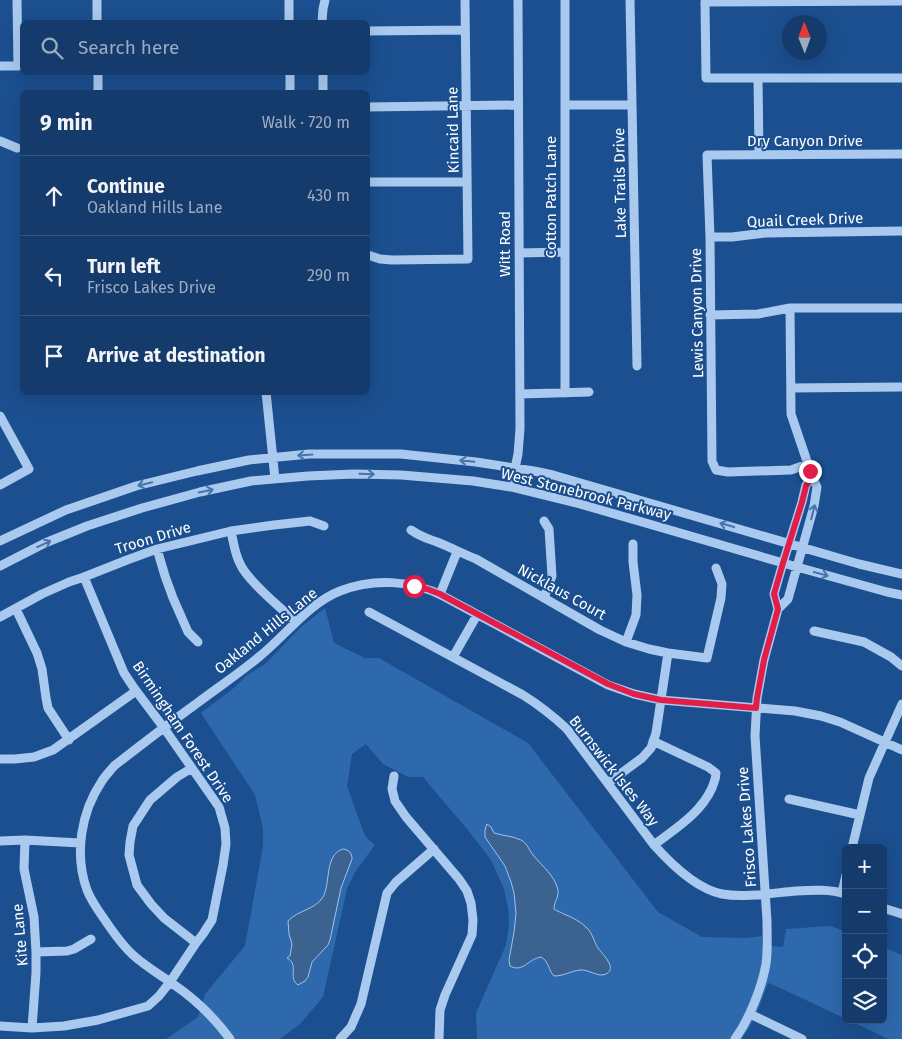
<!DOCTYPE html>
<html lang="en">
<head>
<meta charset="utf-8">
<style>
	:root { --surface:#143b6b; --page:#1d4271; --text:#f1f3f6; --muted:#9dadc1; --line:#33557e }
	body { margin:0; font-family:"Fira Sans",sans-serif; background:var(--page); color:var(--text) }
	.controls { position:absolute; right:15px; bottom:15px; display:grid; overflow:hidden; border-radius:8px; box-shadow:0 5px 20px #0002 }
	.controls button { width:45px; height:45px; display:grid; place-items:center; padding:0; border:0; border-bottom:1px solid var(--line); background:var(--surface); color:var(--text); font:25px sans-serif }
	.compass { position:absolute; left:782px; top:15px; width:45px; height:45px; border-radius:50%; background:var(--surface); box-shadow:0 5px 20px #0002; rotate:359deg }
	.stop { position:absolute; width:15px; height:15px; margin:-11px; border:4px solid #e11d48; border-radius:50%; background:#fff }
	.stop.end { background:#e11d48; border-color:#fff; box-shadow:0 1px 5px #0008 }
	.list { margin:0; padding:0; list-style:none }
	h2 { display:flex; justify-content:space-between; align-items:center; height:65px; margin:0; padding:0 20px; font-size:21px }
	h2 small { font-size:16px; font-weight:400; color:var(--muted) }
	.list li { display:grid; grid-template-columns:32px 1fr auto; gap:15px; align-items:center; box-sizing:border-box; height:80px; padding:0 20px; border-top:1px solid var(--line) }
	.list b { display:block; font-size:19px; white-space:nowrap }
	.list p { margin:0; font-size:16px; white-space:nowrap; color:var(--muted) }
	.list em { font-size:16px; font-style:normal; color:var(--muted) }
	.icon { flex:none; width:28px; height:28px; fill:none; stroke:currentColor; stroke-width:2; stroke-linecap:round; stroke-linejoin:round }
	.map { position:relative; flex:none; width:902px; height:1039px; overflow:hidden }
	.search { position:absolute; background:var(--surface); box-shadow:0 5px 20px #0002; left:20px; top:20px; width:350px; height:55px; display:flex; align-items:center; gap:12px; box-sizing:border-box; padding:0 18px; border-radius:8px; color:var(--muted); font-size:19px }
	.panel { position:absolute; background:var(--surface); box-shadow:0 5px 20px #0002; left:20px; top:90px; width:350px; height:305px; border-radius:8px }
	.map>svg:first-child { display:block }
	.green { fill:#2e69ad }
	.water { fill:#3c6290; stroke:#9cc4f0 }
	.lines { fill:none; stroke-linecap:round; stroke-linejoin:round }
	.minor { stroke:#a9c9ee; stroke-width:9 }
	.oneway { stroke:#4674ac }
	.route { stroke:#e11d48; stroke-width:6 }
	.labels { text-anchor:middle; stroke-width:4; stroke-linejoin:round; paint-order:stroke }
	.street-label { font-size:15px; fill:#fff; stroke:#1b4f8f }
</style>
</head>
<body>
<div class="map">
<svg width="902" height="1039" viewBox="0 0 902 1039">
	<rect width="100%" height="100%" fill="#1b4f8f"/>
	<path class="green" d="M 325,608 L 334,643 L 365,658 L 379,658 L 528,743 L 658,912 L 702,937 L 747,938 L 762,936 L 762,945 L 783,947 L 786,929 L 831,926 L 846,932 L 846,1019 L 776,986 L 768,983 C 760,1004 755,1022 741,1039 L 477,1039 L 476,1013 L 506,945 L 509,924 L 508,908 L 504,889 L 491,860 L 467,829 L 423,777 L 408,777 L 383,764 L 366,744 L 352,754 L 347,786 L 365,836 L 375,845 L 355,872 L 347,889 L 323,997 L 300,1024 L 280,1039 L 166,1039 L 198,1017 L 205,994 L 245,946 L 263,846 L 263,828 L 255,795 L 201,713 L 235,687 L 246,676 L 265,664 L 301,627 Z
		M 883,947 L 902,955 L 902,1039 L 888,1039 L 849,1020 L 883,1020 Z"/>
	<path class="water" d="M 487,824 L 491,827 L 494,833 C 503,836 513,836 521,840 C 527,843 529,850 533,855 C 542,866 555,876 558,890 C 559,897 554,902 554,909 C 558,912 561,912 564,914 C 572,917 581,922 587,928 C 593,934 594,942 598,948 C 602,954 618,968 606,974 C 598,978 589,969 580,970 C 571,971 564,976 554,976 C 548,970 549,961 541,957 C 528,959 523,973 510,966 L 509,960 L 514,932 L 516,913 L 514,893 L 511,882 L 505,866 L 485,837 L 485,830 Z
		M 343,849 C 349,850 352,853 352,859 L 341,888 L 330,940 L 328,945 L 312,962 L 308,977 L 305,981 L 298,985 C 287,977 300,965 287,958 L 290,956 L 292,944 L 289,934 L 288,921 C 298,910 315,910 323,897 C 331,883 324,855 343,849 Z"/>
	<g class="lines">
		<path class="minor" d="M 97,0 L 97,22
			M 289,0 L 289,22
			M 565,0 L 565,393
			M 630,0 L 637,366
			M 902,1 L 705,2 L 706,78 L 902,78
			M 322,22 L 323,9 L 325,0
			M 368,31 L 465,30
			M 0,66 L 18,66 L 17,0
			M 98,72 L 98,92
			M 290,72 L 290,92
			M 323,72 L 323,92
			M 758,78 L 759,155
			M 565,105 L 632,105
			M 368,107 L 518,105
			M 0,141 L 17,148
			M 368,182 L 467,182
			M 710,237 L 732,237 L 765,233 L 902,231
			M 519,253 L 565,252
			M 368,255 L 380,259 L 392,260 L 468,259 L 465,0
			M 710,315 L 758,314 L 790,308 L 902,308
			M 791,388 L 902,387
			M 266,392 L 275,479
			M 520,394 L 589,392
			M 0,416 L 29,469 L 0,485
			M 808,464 L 791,470 L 728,472 L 716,470 L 712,461 L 710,237 L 707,155 L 902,154
			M 511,487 L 518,454 L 520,429 L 518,0
			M 544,521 L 549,529 L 552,576 L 544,598
			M 411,530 C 421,537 426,538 437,542 C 450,547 463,554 476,559 L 600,630 L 626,642 L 649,649 L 668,653 L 707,658 L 721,598 L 722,584 L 716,568
			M 231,531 C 234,545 236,560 245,572 C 259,591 279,606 296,622
			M 0,541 L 66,510 L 136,486 L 197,471 L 249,460 L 309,454 L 401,454 L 476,462 L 534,471 L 553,475 L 859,564 L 902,574
			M 157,549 L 165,576 L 173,598 L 188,632 L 198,642
			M 0,566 L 45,543 L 87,526 L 142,508 L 200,492 L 251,481 L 308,476 L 354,474 L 401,475 L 473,481 L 511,487 L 580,504 L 797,567 L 887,592 L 902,595
			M 440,594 L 457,552
			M 16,609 L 37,653 L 42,669 L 46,698 L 48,708 L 69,740
			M 778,609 L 788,599 L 814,506 L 817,487 L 812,476 L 791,414 L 790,308
			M 369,612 L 523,695 C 539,705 553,716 567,729 L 654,845 C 671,864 697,889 722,894 C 744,898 773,893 796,891 C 812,890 830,889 846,894
			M 0,617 L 42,594 L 69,582 L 84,577 L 127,560 L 157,549 L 231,531 L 274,525 L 310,521 L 324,526
			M 814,631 L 864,642 L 891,657 L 902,666
			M 626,642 L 636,615 L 637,595 L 633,562 L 633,544
			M 453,657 L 477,615
			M 653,741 L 708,767 L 716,773 C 716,779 714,782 712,788 C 700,814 676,828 654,845
			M 0,759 L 15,759 L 34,757 L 53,750 L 136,691
			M 192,768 L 177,777 L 150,800 L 133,826 L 130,842 L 129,855 L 137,885 L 151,904 L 164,918 L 196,943
			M 394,776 L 392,789 L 395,801 L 406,817 L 459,879 L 467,891 L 471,903 L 473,920 L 472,935 L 445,995 L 440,1010 L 439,1039
			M 608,783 L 642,758 L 651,748 L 656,733 L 668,653
			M 789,799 L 860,815
			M 25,840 L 24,869 L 34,917 L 36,952 L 36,973 L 32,1028
			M 0,841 L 25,840 L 80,843
			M 852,848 L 869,778 L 902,704
			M 842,893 L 846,875
			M 883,908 L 902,914
			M 36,952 L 67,951 L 74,949 L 91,939
			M 750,1014 L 802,1039
			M 0,1026 L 32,1028 L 64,1026 L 98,1020 L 148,1006 L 159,996 L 170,982 L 196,943 L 203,934 L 212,920 L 223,865 L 226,844 L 225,828 L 219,807 L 164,728 L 134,688 L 124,673 L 84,577
			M 230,1039 C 214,1017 195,999 173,984 C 159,974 145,966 133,955 C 124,947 116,936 109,926 C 101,914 92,903 87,890 C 74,854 81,812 102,781 C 105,776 110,771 114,766 C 141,745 168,724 196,704 C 217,688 240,673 260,656 C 285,636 309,603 340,591 C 373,578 412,580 443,596 L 584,672 L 608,685 L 634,694 L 661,700 L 795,711 L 821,716 L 840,722 L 902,750
			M 340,1039 L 351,1027 L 361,1004 L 387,893 L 396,882 L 434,849
			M 735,1039 C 749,1020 762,987 766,964 C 768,950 767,935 767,921 L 755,736 L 757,698 L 764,660 L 778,609 L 774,594 L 783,563 L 802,502 L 806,485 L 812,476"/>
	</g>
	<defs><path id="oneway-shaft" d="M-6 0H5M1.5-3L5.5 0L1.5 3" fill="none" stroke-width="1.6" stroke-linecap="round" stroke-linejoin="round" transform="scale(1.25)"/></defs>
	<g class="oneway">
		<use href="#oneway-shaft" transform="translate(305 455) rotate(176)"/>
		<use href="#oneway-shaft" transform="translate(467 461) rotate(-174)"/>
		<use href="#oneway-shaft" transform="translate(367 474) rotate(2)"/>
		<use href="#oneway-shaft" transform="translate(145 484) rotate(166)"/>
		<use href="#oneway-shaft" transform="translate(206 491) rotate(-12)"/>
		<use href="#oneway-shaft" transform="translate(813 512) rotate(-76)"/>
		<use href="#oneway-shaft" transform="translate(727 525) rotate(-164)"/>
		<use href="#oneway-shaft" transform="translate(44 544) rotate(-25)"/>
		<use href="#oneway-shaft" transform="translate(821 574) rotate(15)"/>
	</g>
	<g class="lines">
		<path class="route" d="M 414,586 L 427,589 L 440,594 L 608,684 L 634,694 L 661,700 L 756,708 L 757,698 L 764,660 L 778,609 L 774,594 L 783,563 L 802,502 L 806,486 L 812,476 L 810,471"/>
	</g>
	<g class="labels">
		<g class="street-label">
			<text transform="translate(453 130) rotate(-91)" y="5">Kincaid Lane</text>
			<text x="805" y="146">Dry Canyon Drive</text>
			<text transform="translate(620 183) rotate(-91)" y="5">Lake Trails Drive</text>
			<text transform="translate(551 197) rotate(-90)" y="5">Cotton Patch Lane</text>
			<text transform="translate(805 220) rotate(-2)" y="5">Quail Creek Drive</text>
			<text transform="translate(505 244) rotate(-90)" y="5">Witt Road</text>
			<text transform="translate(697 313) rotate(-91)" y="5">Lewis Canyon Drive</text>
			<text transform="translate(586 494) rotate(14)" y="5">West Stonebrook Parkway</text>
			<text transform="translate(153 538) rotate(-17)" y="5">Troon Drive</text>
			<text transform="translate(562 592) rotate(29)" y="5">Nicklaus Court</text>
			<text transform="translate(266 631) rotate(-39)" y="5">Oakland Hills Lane</text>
			<text transform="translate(183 732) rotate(56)" y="5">Birmingham Forest Drive</text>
			<text transform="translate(614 771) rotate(52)" y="5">Burnswick Isles Way</text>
			<text transform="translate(747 827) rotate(-94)" y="5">Frisco Lakes Drive</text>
			<text transform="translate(20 935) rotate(-95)" y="5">Kite Lane</text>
		</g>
	</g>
</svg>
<div class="controls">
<button>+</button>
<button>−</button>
<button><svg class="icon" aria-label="locate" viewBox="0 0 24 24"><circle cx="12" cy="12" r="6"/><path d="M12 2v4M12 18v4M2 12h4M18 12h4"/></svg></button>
<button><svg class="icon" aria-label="layers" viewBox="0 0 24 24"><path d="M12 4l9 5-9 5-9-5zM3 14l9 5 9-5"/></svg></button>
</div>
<svg class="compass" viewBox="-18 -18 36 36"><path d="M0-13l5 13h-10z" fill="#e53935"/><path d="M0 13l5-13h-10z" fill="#9dadc1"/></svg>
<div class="stop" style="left:414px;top:586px"></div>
<div class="stop end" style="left:810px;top:471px"></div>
<div class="search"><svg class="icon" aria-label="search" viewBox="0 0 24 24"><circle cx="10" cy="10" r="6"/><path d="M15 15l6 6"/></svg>Search here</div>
<section class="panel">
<h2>9 min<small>Walk · 720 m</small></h2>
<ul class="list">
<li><svg class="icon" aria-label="ahead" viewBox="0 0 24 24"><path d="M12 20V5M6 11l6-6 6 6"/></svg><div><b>Continue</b><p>Oakland Hills Lane</p></div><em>430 m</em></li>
<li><svg class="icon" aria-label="left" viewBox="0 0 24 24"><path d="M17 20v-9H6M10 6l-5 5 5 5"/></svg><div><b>Turn left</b><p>Frisco Lakes Drive</p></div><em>290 m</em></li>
<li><svg class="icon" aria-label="arrive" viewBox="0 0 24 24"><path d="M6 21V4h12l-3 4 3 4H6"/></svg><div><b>Arrive at destination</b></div></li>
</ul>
</section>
</div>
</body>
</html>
